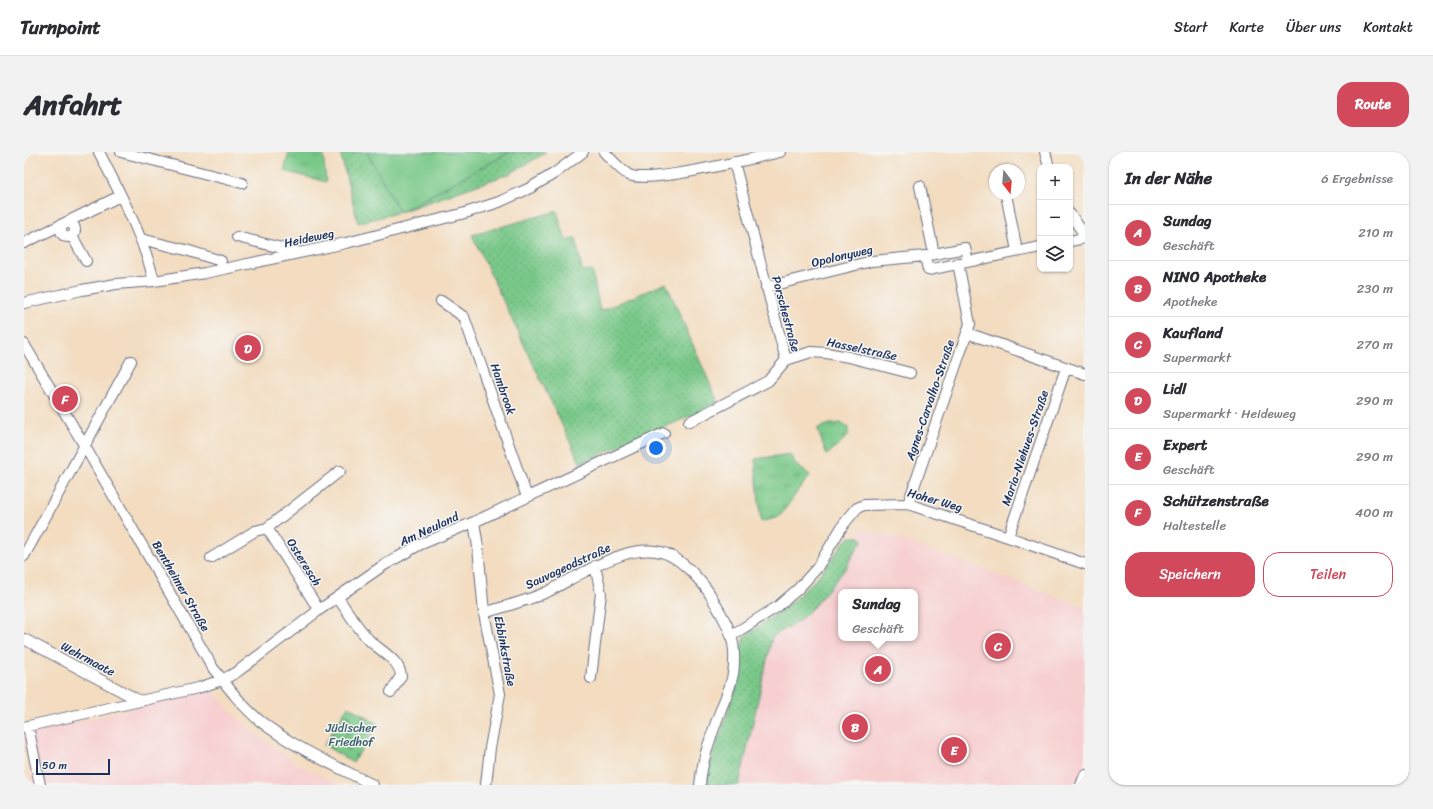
<!DOCTYPE html>
<html lang="de">
<head>
<meta charset="utf-8">
<style>
	:root { --surface:#fff; --page:#f2f2f3; --text:#2b2b33; --muted:#7c7c81; --line:#e1e1e2; --accent:#d1495b }
	body { margin:0; font-family:Sriracha,sans-serif; background:var(--page); color:var(--text) }
	.controls { position:absolute; right:12px; top:12px; display:grid; overflow:hidden; border-radius:8px; box-shadow:0 1px 3px #0004 }
	.controls button { width:36px; height:36px; display:grid; place-items:center; padding:0; border:0; border-bottom:1px solid var(--line); background:var(--surface); color:var(--text); font:20px sans-serif }
	.compass { position:absolute; left:965px; top:12px; width:36px; height:36px; border-radius:50%; background:var(--surface); box-shadow:0 1px 3px #0004; rotate:164deg }
	.scale { position:absolute; left:12px; bottom:10px; width:74px; box-sizing:border-box; padding-left:4px; border:2px solid #1b2f5e; border-top:0; font-size:11px; line-height:14px; white-space:nowrap; color:#1b2f5e; -webkit-text-stroke:3px #f6f6f2; paint-order:stroke }
	.you { position:absolute; left:632px; top:296px; width:14px; height:14px; margin:-10px; border:3px solid #fff; border-radius:50%; background:#1a73e8; box-shadow:0 0 0 6px #1a73e833 }
	.badge { display:grid; place-items:center; width:26px; height:26px; border-radius:50%; background:var(--accent); color:#fff; font-size:13px; font-weight:700 }
	.pin { position:absolute; translate:-50% -50%; border:2px solid #fff; box-shadow:0 1px 4px #0006 }
	.popup { position:absolute; left:814px; top:437px; width:80px; height:52px; box-sizing:border-box; display:grid; place-content:center; border-radius:8px; background:var(--surface); filter:drop-shadow(0 1px 3px #0005); font-size:13px; white-space:nowrap; color:var(--muted) }
	.popup b { font-size:15px; color:var(--text) }
	.popup::after { content:''; position:absolute; left:50%; top:100%; margin-left:-8px; border:8px solid transparent; border-top-color:var(--surface) }
	.list { margin:0; padding:0; list-style:none }
	h2 { display:flex; justify-content:space-between; align-items:center; height:52px; margin:0; padding:0 16px; font-size:17px }
	h2 small { font-size:13px; font-weight:400; color:var(--muted) }
	.list li { display:grid; grid-template-columns:26px 1fr auto; gap:12px; align-items:center; box-sizing:border-box; height:56px; padding:0 16px; border-top:1px solid var(--line) }
	.list b { display:block; font-size:15px; white-space:nowrap }
	.list p { margin:0; font-size:13px; white-space:nowrap; color:var(--muted) }
	.list em { font-size:13px; font-style:normal; color:var(--muted) }
	.actions { display:flex; gap:8px; padding:12px 16px }
	.actions a { flex:1; padding:9px 0; border:1px solid var(--accent); border-radius:16px; text-align:center; font-size:14px; color:var(--accent) }
	.actions .main { background:var(--accent); color:#fff }
	.icon { flex:none; width:22px; height:22px; fill:none; stroke:currentColor; stroke-width:2; stroke-linecap:round; stroke-linejoin:round }
	.map { position:relative; flex:none; width:1061px; height:633px; overflow:hidden; border-radius:16px }
	header { display:flex; align-items:center; gap:24px; box-sizing:border-box; height:56px; padding:0 20px; background:var(--surface); border-bottom:1px solid var(--line) }
	header strong { font-size:19px }
	nav { display:flex; gap:22px; margin-inline-start:auto; font-size:14px }
	.intro { display:flex; align-items:center; justify-content:space-between; box-sizing:border-box; height:96px; padding:0 24px }
	h1 { margin:0; font-size:28px }
	.button { padding:10px 18px; border-radius:16px; background:var(--accent); color:#fff; font-size:14px; font-weight:700 }
	main { display:flex; gap:24px; padding:0 24px }
	aside { flex:1; background:var(--surface); border-radius:16px; box-shadow:0 1px 3px #0004 }
	.map>svg:first-child { display:block }
	.built { fill:#f7cfd0; fill-rule:evenodd }
	.grass { fill:url(#grass-dots); stroke:#4a7c74 }
	.cemetery { fill:url(#cemetery-stones); stroke:#4a7c74 }
	.park { fill:url(#park-tufts); stroke:#4a7c74 }
	.pitch { fill:#7ac989; stroke:#4a7c74 }
	.lines { fill:none; stroke-linecap:round; stroke-linejoin:round }
	.minor-casing { stroke:#676c80; stroke-width:12 }
	.minor { stroke:#fff; stroke-width:10 }
	.labels { text-anchor:middle; stroke-width:3; stroke-linejoin:round; paint-order:stroke }
	.street-label { font-size:12px; fill:#1b2f5e; stroke:#f6f6f2 }
	.park-label { font-size:12px; fill:#385d6b; stroke:#f6f6f2 }
</style>
</head>
<body>
<header>
<strong>Turnpoint</strong>
<nav><a>Start</a><a>Karte</a><a>Über uns</a><a>Kontakt</a></nav>
</header>
<div class="intro"><h1>Anfahrt</h1><a class="button">Route</a></div>
<main>
<div class="map">
<svg width="1061" height="633" viewBox="0 0 1061 633">
	<defs>
		<pattern id="grass-dots" width="8" height="8" patternUnits="userSpaceOnUse"><rect width="8" height="8" fill="#7ac989"/><path d="M2 2h.1M6 6h.1" fill="none" stroke="#63a473" stroke-width="1.8" stroke-linecap="round"/></pattern>
		<pattern id="cemetery-stones" width="16" height="16" patternUnits="userSpaceOnUse"><rect width="16" height="16" fill="#7ac989"/><path d="M2 7V4a2 2 0 0 1 4 0v3zM10 15v-3a2 2 0 0 1 4 0v3z" fill="#63a473"/></pattern>
		<pattern id="park-tufts" width="24" height="20" patternUnits="userSpaceOnUse"><rect width="24" height="20" fill="#7ac989"/><path d="M3 7l-1-3M5 7V3M7 7l1-3M15 17l-1-3M17 17v-4M19 17l1-3" fill="none" stroke="#63a473"/></pattern>
	</defs>
	<rect width="100%" height="100%" fill="#f6f6f2"/>
	<filter id="ink" filterUnits="userSpaceOnUse"><feTurbulence type="fractalNoise" baseFrequency=".025" numOctaves="2"/><feDisplacementMap in="SourceGraphic" scale="8" xChannelSelector="R" yChannelSelector="G"/><feConvolveMatrix kernelMatrix="1 2 1 2 8 2 1 2 1" color-interpolation-filters="sRGB"/></filter>
	<filter id="wash" filterUnits="userSpaceOnUse"><feTurbulence type="fractalNoise" baseFrequency=".012" numOctaves="4" result="noise"/><feDisplacementMap in="SourceGraphic" scale="16" xChannelSelector="R" yChannelSelector="G"/><feGaussianBlur stdDeviation="0.9" result="paint"/><feColorMatrix in="noise" values="0 0 0 0 0 0 0 0 0 0 0 0 0 0 0 0 0 1.4 0 .05"/><feComposite in="paint" operator="in"/></filter>
	<g filter="url(#wash)">
		<rect width="100%" height="100%" fill="#f3dcbf"/>
		<path class="built" d="M 838,377 L 878,388 L 1061,455 L 1061,633 L 701,633 L 733,488 L 782,448 ZM 817,440 L 891,440 L 891,486 L 817,486 Z
			M 188,538 L 209,562 L 240,589 L 276,613 L 315,633 L 10,633 L 0,588 L 0,582 Z"/>
		<path class="grass" d="M 316,0 L 343,0 L 376,60 L 486,0 L 522,0 L 518,3 L 485,22 L 376,60 L 334,71 Z
			M 533,59 L 542,89 L 552,86 L 558,119 L 568,118 L 576,159 L 642,131 L 694,250 L 664,265 L 556,311 L 448,83 Z
			M 827,385 L 836,385 L 839,388 L 828,404 L 822,416 L 791,453 L 776,468 L 748,485 L 715,633 L 684,633 L 684,621 L 688,606 L 715,527 L 717,516 L 717,497 L 720,485 L 761,456 L 791,428 L 811,403 L 820,390 Z"/>
		<path class="cemetery" d="M 324,554 L 354,572 L 329,611 L 300,593 Z"/>
		<path class="park" d="M 265,0 L 299,0 L 302,30 L 260,19 Z
			M 818,271 L 824,275 L 824,284 L 803,303 L 794,279 L 794,276 L 806,272 Z
			M 766,302 L 772,313 L 786,323 L 755,365 L 737,370 L 731,307 Z"/>
		<path class="pitch" d="M 343,0 L 486,0 L 376,60 Z"/>
	</g>
	<g filter="url(#ink)">
		<g class="lines">
			<g class="minor-casing">
				<path id="minor" d="M 75,0 C 96,42 119,83 130,129
					M 97,0 L 218,31
					M 580,0 C 588,8 596,18 605,23 C 626,32 730,6 756,0
					M 1021,0 L 1025,15
					M 896,34 L 910,102
					M 982,42 L 993,99
					M 1046,62 L 1061,83
					M37 78a7 7 0 1 1 14 0a7 7 0 1 1-14 0Z
					M 48,84 L 62,109
					M 213,85 L 274,100
					M 117,87 L 162,98 L 197,109
					M 1046,89 L 1061,86
					M 0,91 L 96,44
					M 905,103 L 941,96 L 944,109
					M 934,111 L 946,172 L 943,181
					M 742,135 L 848,109 L 901,104 L 904,118 L 1016,95
					M 417,149 L 440,165 L 503,345
					M 0,151 L 58,138 L 92,132 L 130,129 L 181,121 L 322,91 L 441,61 L 475,50 L 506,36 L 531,21 L 559,0
					M 0,192 L 60,293 L 189,516 C 203,534 218,554 236,569 C 271,596 310,613 349,633
					M 762,208 L 787,200 L 802,201 L 825,205 L 886,221
					M 665,270 L 744,229 L 762,208 L 710,10
					M 884,352 L 943,181 L 1061,222
					M 450,370 L 454,395 L 460,461 L 476,542 L 466,596 L 462,633
					M 984,385 L 1042,216
					M 0,404 L 107,209
					M 187,406 L 231,379 L 243,376
					M 314,446 C 324,460 333,475 345,488 C 355,498 376,508 377,524 L 367,540
					M 295,458 L 243,376 L 316,319
					M 460,461 C 481,454 503,449 523,440 C 557,423 612,383 649,405 C 655,408 661,414 666,418 C 673,426 682,434 687,444 C 700,468 712,482 710,511 C 710,527 703,542 697,557 C 688,582 678,606 676,633
					M 708,483 L 753,455 L 774,437 L 793,416 L 819,373 L 833,356 L 840,353 L 884,352 L 984,385 L 1061,412
					M 0,487 L 116,549
					M 567,526 L 577,441 L 571,414
					M 4,574 L 16,633
					M 0,575 L 174,536 L 198,528 L 213,520 L 295,458 L 357,415 L 395,393 L 450,370 L 640,281
					M 1057,633 L 1061,623"/>
			</g>
			<use href="#minor" class="minor"/>
		</g>
	</g>
	<g class="labels">
		<g class="street-label">
			<text transform="translate(285 86) rotate(-12)" y="4">Heideweg</text>
			<text transform="translate(818 104) rotate(-13)" y="4">Opolonyweg</text>
			<text transform="translate(762 162) rotate(75)" y="4">Porschestraße</text>
			<text transform="translate(838 197) rotate(12)" y="4">Hasselstraße</text>
			<text transform="translate(479 237) rotate(71)" y="4">Hambrook</text>
			<text transform="translate(906 248) rotate(-71)" y="4">Agnes-Carvalho-Straße</text>
			<text transform="translate(1001 296) rotate(-71)" y="4">Maria-Niehues-Straße</text>
			<text transform="translate(911 348) rotate(16)" y="4">Hoher Weg</text>
			<text transform="translate(405 377) rotate(-25)" y="4">Am Neuland</text>
			<text transform="translate(280 410) rotate(58)" y="4">Osteresch</text>
			<text transform="translate(544 414) rotate(-25)" y="4">Sauvageodstraße</text>
			<text transform="translate(157 434) rotate(60)" y="4">Bentheimer Straße</text>
			<text transform="translate(481 499) rotate(79)" y="4">Ebbinkstraße</text>
			<text transform="translate(64 507) rotate(28)" y="4">Wehrmaate</text>
		</g>
		<g class="park-label">
			<text x="327" y="580">Jüdischer<tspan x="327" dy="14">Friedhof</tspan></text>
		</g>
	</g>
</svg>
<div class="controls">
<button>+</button>
<button>−</button>
<button><svg class="icon" aria-label="layers" viewBox="0 0 24 24"><path d="M12 4l9 5-9 5-9-5zM3 14l9 5 9-5"/></svg></button>
</div>
<svg class="compass" viewBox="-18 -18 36 36"><path d="M0-13l5 13h-10z" fill="#e53935"/><path d="M0 13l5-13h-10z" fill="#7c7c81"/></svg>
<div class="scale">50 m</div>
<div class="you"></div>
<div class="pin badge" style="left:854px;top:517px">A</div>
<div class="popup"><b>Sundag</b>Geschäft</div>
<div class="pin badge" style="left:831px;top:575px">B</div>
<div class="pin badge" style="left:974px;top:494px">C</div>
<div class="pin badge" style="left:224px;top:196px">D</div>
<div class="pin badge" style="left:930px;top:598px">E</div>
<div class="pin badge" style="left:41px;top:247px">F</div>
</div>
<aside>
<h2>In der Nähe<small>6 Ergebnisse</small></h2>
<ul class="list">
<li><span class="badge">A</span><div><b>Sundag</b><p>Geschäft</p></div><em>210 m</em></li>
<li><span class="badge">B</span><div><b>NINO Apotheke</b><p>Apotheke</p></div><em>230 m</em></li>
<li><span class="badge">C</span><div><b>Kaufland</b><p>Supermarkt</p></div><em>270 m</em></li>
<li><span class="badge">D</span><div><b>Lidl</b><p>Supermarkt · Heideweg</p></div><em>290 m</em></li>
<li><span class="badge">E</span><div><b>Expert</b><p>Geschäft</p></div><em>290 m</em></li>
<li><span class="badge">F</span><div><b>Schützenstraße</b><p>Haltestelle</p></div><em>400 m</em></li>
</ul>
<div class="actions"><a class="main">Speichern</a><a>Teilen</a></div>
</aside>
</main>
</body>
</html>
